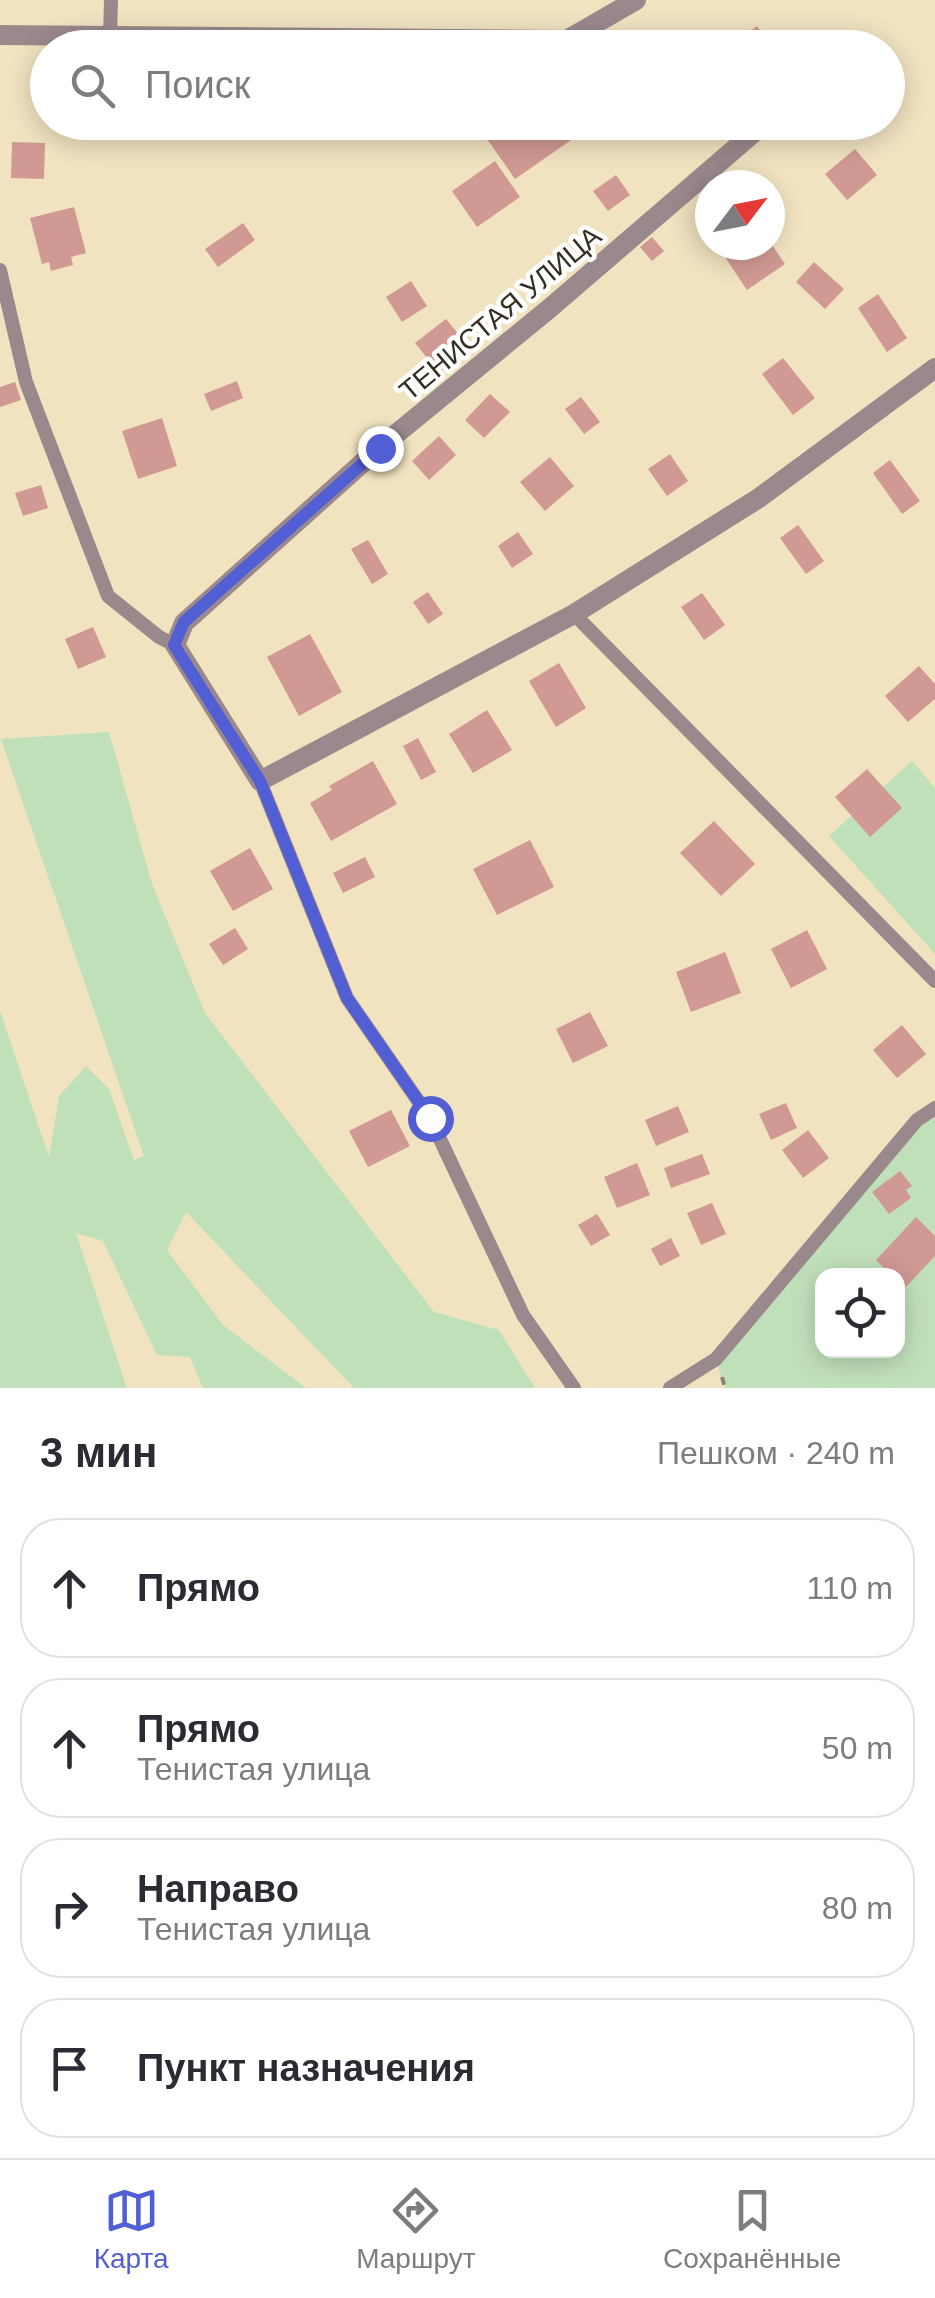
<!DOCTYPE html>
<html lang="ru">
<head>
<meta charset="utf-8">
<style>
	:root { --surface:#fff; --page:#f2f2f3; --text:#2b2b33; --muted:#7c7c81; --line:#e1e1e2; --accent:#525ed4 }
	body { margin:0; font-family:Arial,sans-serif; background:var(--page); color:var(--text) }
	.controls { position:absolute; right:30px; bottom:30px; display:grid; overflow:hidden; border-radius:20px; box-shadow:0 5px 25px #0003 }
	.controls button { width:90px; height:90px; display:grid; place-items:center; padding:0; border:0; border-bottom:2px solid var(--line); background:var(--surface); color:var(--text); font:50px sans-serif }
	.compass { position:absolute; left:695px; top:170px; width:90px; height:90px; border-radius:50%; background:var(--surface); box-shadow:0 5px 25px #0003; rotate:58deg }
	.stop { position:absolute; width:30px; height:30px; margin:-22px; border:8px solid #525ed4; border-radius:50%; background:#fff }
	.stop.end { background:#525ed4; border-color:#fff; box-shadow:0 2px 10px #0008 }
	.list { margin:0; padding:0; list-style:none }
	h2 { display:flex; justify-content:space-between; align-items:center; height:130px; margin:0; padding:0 40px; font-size:42px }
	h2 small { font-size:32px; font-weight:400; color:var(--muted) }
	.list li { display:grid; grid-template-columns:65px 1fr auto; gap:30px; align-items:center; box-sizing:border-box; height:140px; margin:0 20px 20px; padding:0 20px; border:2px solid var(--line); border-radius:40px }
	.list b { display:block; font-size:38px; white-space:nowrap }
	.list p { margin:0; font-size:32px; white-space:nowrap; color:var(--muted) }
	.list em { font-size:32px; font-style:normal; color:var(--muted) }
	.icon { flex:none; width:55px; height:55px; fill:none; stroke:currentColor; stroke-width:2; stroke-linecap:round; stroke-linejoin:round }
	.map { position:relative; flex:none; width:935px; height:1388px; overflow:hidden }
	.search { position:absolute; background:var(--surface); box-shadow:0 5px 25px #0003; left:30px; right:30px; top:30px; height:110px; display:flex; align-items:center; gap:25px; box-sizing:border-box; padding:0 35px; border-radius:55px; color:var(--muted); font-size:38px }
	.sheet { height:770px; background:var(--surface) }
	nav { display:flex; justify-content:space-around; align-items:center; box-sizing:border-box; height:140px; border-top:2px solid var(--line); background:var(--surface); font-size:28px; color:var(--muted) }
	nav a { display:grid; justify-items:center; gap:5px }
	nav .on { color:var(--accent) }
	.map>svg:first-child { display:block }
	.green { fill:#c0e0ba; fill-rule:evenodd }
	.building { fill:#d09993 }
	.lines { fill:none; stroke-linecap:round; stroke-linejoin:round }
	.path { stroke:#8d846c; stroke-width:4; stroke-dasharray:8 5; stroke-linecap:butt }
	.lane { stroke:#9a898c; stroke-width:14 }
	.street { stroke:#9a898c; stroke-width:20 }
	.route { stroke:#525ed4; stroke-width:12 }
	.labels { text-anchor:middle; stroke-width:9; stroke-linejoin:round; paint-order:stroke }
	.street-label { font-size:28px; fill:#342f21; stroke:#fff }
</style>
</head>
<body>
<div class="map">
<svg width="935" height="1388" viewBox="0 0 935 1388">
	<rect width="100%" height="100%" fill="#f1e3c0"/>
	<path class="green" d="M 109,732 L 152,884 L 205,1013 L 434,1312 L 499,1330 L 535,1388 L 354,1388 L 186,1212 L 167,1250 L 223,1325 L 306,1388 L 203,1388 L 190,1357 L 157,1355 L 103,1241 L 76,1233 L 127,1388 L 0,1388 L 0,1011 L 49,1157 L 59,1096 L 86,1066 L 109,1089 L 134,1160 L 144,1156 L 1,739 Z
		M 912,761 L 935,788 L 935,954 L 829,836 Z
		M 935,1108 L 935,1388 L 725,1388 L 716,1359 ZM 822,1276 L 898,1276 L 898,1350 L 822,1350 Z"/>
	<path class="building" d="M 757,26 L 772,48 L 727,48 Z
		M 510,122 L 587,122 L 590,127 L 515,179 L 487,139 Z
		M 655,122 L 689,122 L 665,138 Z
		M 12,142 L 45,143 L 44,179 L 11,178 Z
		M 855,149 L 877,175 L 847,200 L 825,174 Z
		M 495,161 L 520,197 L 477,227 L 452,191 Z
		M 616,175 L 630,195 L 608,211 L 593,191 Z
		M 74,207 L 86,253 L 71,257 L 73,265 L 51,271 L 49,262 L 42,264 L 30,218 Z
		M 243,223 L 255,240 L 218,267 L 205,249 Z
		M 652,237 L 664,251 L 652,261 L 640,247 Z
		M 717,245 L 772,245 L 785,264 L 747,290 Z
		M 814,262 L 844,289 L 825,309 L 796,282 Z
		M 411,281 L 427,306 L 402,322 L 386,297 Z
		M 878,294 L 907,338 L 887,352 L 858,308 Z
		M 446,319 L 470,348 L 439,373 L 415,343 Z
		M 783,358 L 815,398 L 793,415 L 762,374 Z
		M 237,381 L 243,398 L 211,411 L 204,394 Z
		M 15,382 L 21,400 L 0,407 L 0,387 Z
		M 490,394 L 510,412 L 484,438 L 465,420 Z
		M 581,397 L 600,422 L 584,434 L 565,409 Z
		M 162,418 L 177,466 L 138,479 L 122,431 Z
		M 439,436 L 456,455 L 429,480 L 412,461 Z
		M 670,454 L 688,481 L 667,496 L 648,469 Z
		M 550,457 L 574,486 L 545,511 L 520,482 Z
		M 890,460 L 920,501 L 902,514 L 873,473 Z
		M 41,485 L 48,508 L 23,516 L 15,493 Z
		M 798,525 L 824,561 L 806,574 L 780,538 Z
		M 518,532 L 533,554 L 512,568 L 498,546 Z
		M 368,540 L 388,574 L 372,584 L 351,549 Z
		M 428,592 L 443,614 L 428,624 L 413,602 Z
		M 702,593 L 725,625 L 704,640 L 681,607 Z
		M 93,627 L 106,657 L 78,669 L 65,639 Z
		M 310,634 L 342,692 L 299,716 L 267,657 Z
		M 559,663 L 586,708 L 556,727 L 529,681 Z
		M 919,666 L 935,684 L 935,699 L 908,722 L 885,696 Z
		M 487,710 L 512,750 L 473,773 L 449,734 Z
		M 418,738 L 436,772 L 421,780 L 403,746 Z
		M 373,761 L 397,804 L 331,841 L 310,803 L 332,790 L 329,786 Z
		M 867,769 L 902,808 L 870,837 L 835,797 Z
		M 714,821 L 755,864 L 721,896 L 680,853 Z
		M 530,840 L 554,887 L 497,915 L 473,869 Z
		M 250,848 L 273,889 L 233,911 L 210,871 Z
		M 365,857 L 375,877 L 343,893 L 333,873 Z
		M 235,928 L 248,949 L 223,965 L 209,944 Z
		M 807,930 L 827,969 L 791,988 L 771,949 Z
		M 725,952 L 741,993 L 691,1012 L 676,972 Z
		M 590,1012 L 608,1046 L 573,1063 L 556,1029 Z
		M 902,1025 L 926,1054 L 897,1078 L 873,1050 Z
		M 786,1103 L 797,1128 L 771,1140 L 759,1114 Z
		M 678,1106 L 689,1132 L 656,1146 L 645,1120 Z
		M 391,1110 L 410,1146 L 368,1167 L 349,1131 Z
		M 808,1130 L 829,1158 L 803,1178 L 782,1150 Z
		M 702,1154 L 710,1174 L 671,1188 L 664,1168 Z
		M 637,1163 L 650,1195 L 617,1208 L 604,1177 Z
		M 900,1171 L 912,1186 L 906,1190 L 911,1198 L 889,1214 L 872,1192 Z
		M 712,1203 L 726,1234 L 701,1245 L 687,1213 Z
		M 597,1214 L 610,1235 L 591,1246 L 578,1225 Z
		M 916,1217 L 935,1236 L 935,1256 L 905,1288 L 898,1281 L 898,1276 L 892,1276 L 876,1260 Z
		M 671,1238 L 680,1256 L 660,1266 L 651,1249 Z"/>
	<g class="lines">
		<path class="path" d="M 722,1377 L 725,1388"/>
		<path class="lane" d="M 110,36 L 111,0
			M 0,270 L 26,382 L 108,596 L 159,637 L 175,645
			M 574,614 L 935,981
			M 260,781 L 347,998 L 430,1118 L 523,1315 L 574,1388
			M 670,1388 L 716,1359 L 917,1120 L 935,1108"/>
		<path class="street" d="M 0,35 L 567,40 L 636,0
			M 766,122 L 550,308 L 379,448 L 184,623 L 175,645 L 260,781 L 574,614 L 759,498 L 935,368"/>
	</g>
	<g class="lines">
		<path class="route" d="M 380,448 L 184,622 L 174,645 L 260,781 L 347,998 L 430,1118"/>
	</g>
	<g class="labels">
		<g class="street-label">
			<text transform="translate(500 313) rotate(-40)" y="10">ТЕНИСТАЯ УЛИЦА</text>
		</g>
	</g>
</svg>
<div class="controls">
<button><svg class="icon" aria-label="locate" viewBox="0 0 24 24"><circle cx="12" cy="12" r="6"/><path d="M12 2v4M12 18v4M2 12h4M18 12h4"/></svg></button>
</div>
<svg class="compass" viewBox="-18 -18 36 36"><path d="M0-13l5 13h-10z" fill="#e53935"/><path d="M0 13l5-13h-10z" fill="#7c7c81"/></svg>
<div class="stop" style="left:430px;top:1118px"></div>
<div class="stop end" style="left:380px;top:448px"></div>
<div class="search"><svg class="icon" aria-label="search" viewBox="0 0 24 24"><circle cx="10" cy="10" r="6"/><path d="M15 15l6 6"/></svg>Поиск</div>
</div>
<section class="sheet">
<h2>3 мин<small>Пешком · 240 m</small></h2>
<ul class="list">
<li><svg class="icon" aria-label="ahead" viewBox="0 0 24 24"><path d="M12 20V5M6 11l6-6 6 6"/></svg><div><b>Прямо</b></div><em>110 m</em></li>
<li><svg class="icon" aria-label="ahead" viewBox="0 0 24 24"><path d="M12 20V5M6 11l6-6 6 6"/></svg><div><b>Прямо</b><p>Тенистая улица</p></div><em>50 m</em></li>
<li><svg class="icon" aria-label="right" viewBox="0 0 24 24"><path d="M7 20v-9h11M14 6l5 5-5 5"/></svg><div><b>Направо</b><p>Тенистая улица</p></div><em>80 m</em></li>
<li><svg class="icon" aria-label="arrive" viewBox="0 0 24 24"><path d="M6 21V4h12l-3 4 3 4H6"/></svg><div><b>Пункт назначения</b></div></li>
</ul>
</section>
<nav>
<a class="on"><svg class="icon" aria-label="map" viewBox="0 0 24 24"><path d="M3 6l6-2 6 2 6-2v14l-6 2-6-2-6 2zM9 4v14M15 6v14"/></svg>Карта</a>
<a><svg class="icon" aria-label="directions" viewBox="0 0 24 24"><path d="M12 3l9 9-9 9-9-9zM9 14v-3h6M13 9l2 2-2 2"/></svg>Маршрут</a>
<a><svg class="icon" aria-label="saved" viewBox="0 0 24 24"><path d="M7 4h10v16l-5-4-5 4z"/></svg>Сохранённые</a>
</nav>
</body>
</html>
